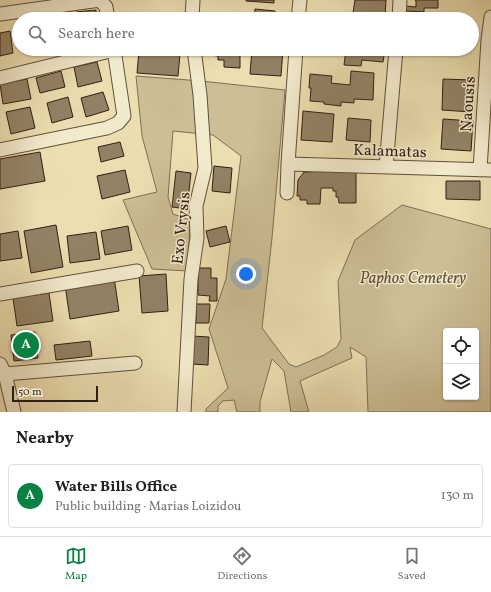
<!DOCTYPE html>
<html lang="en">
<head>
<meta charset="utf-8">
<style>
	:root { --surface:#fff; --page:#f6f6f6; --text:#222; --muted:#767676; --line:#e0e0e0; --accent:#0b8043 }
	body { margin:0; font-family:Vollkorn,serif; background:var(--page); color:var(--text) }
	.controls { position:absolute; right:12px; bottom:12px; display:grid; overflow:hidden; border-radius:4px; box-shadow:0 1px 3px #0004 }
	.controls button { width:36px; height:36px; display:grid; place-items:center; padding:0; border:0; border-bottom:1px solid var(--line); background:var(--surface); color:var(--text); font:20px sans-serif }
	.scale { position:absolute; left:12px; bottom:10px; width:86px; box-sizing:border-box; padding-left:4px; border:2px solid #321f13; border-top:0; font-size:11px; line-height:14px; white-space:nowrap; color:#321f13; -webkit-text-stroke:3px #f2eacc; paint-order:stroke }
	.you { position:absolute; left:246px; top:274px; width:14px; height:14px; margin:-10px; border:3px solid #fff; border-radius:50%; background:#1a73e8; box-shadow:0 0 0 6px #1a73e833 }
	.badge { display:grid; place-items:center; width:26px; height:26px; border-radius:50%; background:var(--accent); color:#fff; font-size:13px; font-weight:700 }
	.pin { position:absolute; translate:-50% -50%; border:2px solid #fff; box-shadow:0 1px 4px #0006 }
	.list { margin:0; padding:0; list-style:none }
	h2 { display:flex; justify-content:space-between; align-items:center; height:52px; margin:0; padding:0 16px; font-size:17px }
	h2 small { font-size:13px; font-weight:400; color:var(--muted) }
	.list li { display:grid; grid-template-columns:26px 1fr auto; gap:12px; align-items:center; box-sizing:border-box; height:64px; margin:0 8px 8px; padding:0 8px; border:1px solid var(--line); border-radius:4px }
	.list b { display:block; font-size:15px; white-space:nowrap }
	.list p { margin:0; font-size:13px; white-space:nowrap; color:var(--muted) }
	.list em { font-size:13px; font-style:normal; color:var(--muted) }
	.icon { flex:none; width:22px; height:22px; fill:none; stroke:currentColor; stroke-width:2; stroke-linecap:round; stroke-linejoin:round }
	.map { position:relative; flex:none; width:491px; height:412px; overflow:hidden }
	.search { position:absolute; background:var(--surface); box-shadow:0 1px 3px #0004; left:12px; right:12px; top:12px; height:44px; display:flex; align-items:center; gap:10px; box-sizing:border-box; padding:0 14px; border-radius:22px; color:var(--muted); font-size:15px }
	.sheet { height:124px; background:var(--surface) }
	nav { display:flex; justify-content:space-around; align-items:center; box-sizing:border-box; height:56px; border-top:1px solid var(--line); background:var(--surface); font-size:11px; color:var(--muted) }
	nav a { display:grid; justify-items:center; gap:2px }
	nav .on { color:var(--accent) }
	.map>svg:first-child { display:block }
	.green { fill:#ccbe95; stroke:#7f6e54; fill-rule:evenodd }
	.building { fill:#928265; stroke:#321f13 }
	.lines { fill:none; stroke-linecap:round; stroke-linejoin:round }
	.minor-casing { stroke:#604f3a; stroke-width:15 }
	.minor { stroke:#f2eacc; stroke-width:13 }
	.labels { text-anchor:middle; stroke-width:3; stroke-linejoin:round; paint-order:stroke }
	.street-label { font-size:16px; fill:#321f13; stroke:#f2eacc }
	.park-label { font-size:16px; font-style:italic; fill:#604f3a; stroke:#f2eacc }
</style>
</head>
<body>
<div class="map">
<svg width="491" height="412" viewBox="0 0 491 412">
	<rect width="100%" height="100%" fill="#ebdeb0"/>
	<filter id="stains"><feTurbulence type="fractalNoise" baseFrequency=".005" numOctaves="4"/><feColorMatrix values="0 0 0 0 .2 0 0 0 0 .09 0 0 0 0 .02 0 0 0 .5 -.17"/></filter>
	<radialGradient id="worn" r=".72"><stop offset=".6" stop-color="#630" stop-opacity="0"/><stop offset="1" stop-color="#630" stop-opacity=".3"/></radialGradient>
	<path class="green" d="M 136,76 L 201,81 L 285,90 L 272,238 L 262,328 L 289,364 L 296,367 L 324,355 L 337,347 L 341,339 L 338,281 L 355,240 L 402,205 L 491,229 L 491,412 L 368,412 L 366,357 L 350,347 L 352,358 L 300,381 L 309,412 L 291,412 L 284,371 L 272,359 L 260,402 L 260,412 L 237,412 L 234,400 L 223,401 L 218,406 L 218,412 L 206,412 L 206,409 L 228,388 L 209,329 L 226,279 L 241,156 L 213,135 L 173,131 L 168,197 L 173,214 L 190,220 L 188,271 L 152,269 L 123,200 L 157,192 L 142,136 ZM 446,331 L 476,331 L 476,397 L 446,397 Z"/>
	<path class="building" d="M 246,0 L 274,0 L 274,3 L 246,1 Z
		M 355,0 L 386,0 L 385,16 L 353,13 Z
		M 415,0 L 438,0 L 438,8 L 424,8 L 424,12 L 406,11 L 406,6 L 416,7 L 416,1 Z
		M 255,9 L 275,11 L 274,19 L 254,19 Z
		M 96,10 L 96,19 L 77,19 L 76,12 Z
		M 139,13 L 178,16 L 178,19 L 139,19 Z
		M 10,31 L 13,53 L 0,56 L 0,33 Z
		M 210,49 L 240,49 L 240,68 L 224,67 L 224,60 L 218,60 L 218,56 L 209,55 Z
		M 252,49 L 283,49 L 281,76 L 250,74 Z
		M 346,49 L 381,49 L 385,50 L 383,62 L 362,60 L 361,66 L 344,65 Z
		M 139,51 L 180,54 L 178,76 L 137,73 Z
		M 97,62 L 102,81 L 78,87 L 74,67 Z
		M 61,71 L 65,87 L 40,93 L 36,78 Z
		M 351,71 L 374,73 L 373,100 L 354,99 L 354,103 L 341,102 L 341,106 L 324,104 L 324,102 L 310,101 L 311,88 L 309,88 L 310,74 L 332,76 L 331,83 L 350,85 Z
		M 27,79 L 31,99 L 3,104 L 0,84 Z
		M 443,79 L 473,80 L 472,112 L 442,110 Z
		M 103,92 L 109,110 L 86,117 L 81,98 Z
		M 68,97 L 73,117 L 52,123 L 47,103 Z
		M 30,107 L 35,128 L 11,134 L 6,112 Z
		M 303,111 L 334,114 L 332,142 L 301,140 Z
		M 348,118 L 371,120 L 370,142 L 346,140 Z
		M 443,119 L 473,121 L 471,151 L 441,149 Z
		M 120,142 L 124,156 L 101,162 L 98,147 Z
		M 40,152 L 45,181 L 0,189 L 0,159 Z
		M 214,166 L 232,168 L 230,193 L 212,191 Z
		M 311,168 L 356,170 L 356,203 L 339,203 L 338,197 L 336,197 L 336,191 L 333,191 L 333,188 L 321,188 L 320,204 L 307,204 L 307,200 L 300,200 L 300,196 L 297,196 L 298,180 L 304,172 L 311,172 Z
		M 125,170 L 130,192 L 102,199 L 97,176 Z
		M 176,171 L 191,173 L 187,209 L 172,207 Z
		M 446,181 L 480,181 L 480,200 L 446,199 Z
		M 56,225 L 63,267 L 31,273 L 24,231 Z
		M 128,226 L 132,250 L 105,255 L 101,231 Z
		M 226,226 L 230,242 L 210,247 L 206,231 Z
		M 18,231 L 22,258 L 0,261 L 0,234 Z
		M 96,232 L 100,259 L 70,263 L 67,236 Z
		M 198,268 L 211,268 L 211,278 L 217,278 L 217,301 L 209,301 L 210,296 L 198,295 Z
		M 166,274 L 168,311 L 142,313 L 139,276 Z
		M 114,277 L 119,311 L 70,319 L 65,285 Z
		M 49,293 L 53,321 L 17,326 L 13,298 Z
		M 196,304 L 210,304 L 209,323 L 196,323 Z
		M 35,332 L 38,358 L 14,361 L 11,335 Z
		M 192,336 L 209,337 L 208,365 L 192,364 Z
		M 90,341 L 92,356 L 56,360 L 54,345 Z"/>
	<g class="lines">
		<g class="minor-casing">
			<path id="minor" d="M 0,14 L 100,0 L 106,7 L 108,19
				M 192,19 L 193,0
				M 298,19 L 300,0
				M 399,19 L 400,0
				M 0,78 L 114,50
				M 0,150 L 107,128 L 118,123 L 124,116 L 114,49
				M 288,164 L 491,170
				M 386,167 L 396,49
				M 480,170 L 488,40 L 491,17
				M 287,193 L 288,164 L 296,49
				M 0,294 L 137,271
				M 0,364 L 5,374 L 14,412
				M 5,374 L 135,363
				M 184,412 L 191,279 L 197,238 L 196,206 L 205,168 L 200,95 L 194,49"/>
		</g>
		<use href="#minor" class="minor"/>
	</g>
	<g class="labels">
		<g class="street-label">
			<text transform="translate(467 104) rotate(-86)" y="6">Naousis</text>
			<text transform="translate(390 150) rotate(2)" y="6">Kalamatas</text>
			<text transform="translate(180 228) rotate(-84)" y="6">Exo Vrysis</text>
		</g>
		<g class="park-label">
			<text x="413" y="283">Paphos Cemetery</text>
		</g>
	</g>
	<rect width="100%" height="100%" filter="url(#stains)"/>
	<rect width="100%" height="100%" fill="url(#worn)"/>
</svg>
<div class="controls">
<button><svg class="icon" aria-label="locate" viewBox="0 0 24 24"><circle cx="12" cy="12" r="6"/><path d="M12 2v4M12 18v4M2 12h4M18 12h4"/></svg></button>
<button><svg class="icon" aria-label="layers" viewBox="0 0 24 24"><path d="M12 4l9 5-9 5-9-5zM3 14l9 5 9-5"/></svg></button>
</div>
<div class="scale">50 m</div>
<div class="you"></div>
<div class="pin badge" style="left:26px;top:345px">A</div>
<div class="search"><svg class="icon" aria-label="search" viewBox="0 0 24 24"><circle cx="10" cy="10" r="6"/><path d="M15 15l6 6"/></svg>Search here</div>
</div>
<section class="sheet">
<h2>Nearby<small></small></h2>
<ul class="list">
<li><span class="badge">A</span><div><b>Water Bills Office</b><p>Public building · Marias Loizidou</p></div><em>130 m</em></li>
</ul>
</section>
<nav>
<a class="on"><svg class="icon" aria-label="map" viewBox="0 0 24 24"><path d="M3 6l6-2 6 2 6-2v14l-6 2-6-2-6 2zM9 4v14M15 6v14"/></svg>Map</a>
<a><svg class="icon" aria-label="directions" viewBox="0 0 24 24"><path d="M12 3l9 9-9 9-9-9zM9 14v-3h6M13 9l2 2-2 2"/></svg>Directions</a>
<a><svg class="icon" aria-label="saved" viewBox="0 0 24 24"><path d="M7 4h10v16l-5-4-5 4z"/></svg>Saved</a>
</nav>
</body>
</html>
